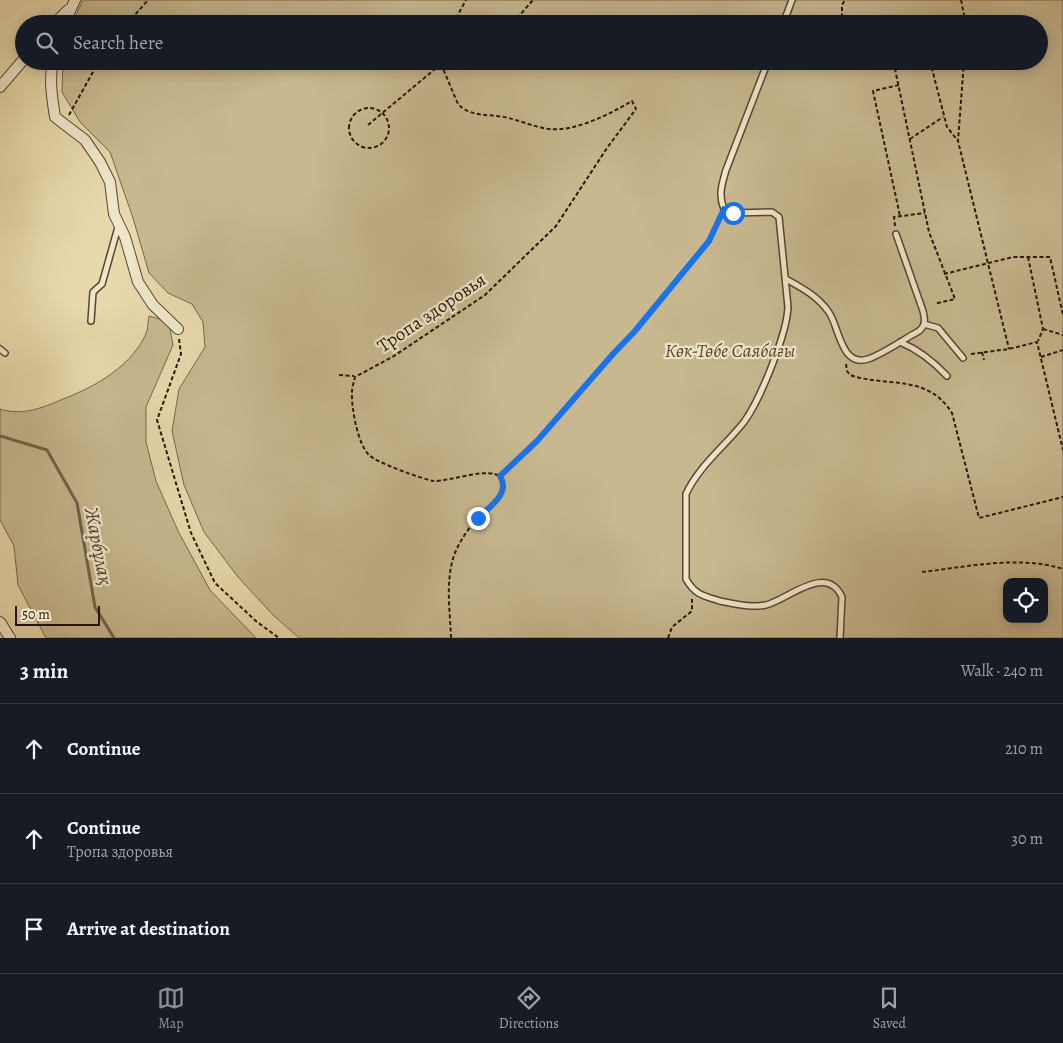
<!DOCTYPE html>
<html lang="en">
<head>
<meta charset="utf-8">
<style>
	:root { --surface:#171b24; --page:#242831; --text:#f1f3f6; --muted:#9ea1a6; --line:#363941; --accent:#8c9099 }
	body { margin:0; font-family:Alegreya,serif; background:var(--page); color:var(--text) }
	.controls { position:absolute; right:15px; bottom:15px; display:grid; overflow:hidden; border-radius:10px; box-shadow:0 2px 12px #0003 }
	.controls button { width:45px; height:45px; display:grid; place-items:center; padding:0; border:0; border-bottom:1px solid var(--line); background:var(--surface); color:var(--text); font:25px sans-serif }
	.scale { position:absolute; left:15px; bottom:12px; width:85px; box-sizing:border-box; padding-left:5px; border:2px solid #291507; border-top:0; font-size:14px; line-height:18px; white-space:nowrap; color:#291507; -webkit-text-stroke:4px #efe6c9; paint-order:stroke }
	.stop { position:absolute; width:15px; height:15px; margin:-11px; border:4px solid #1a73e8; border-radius:50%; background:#fff }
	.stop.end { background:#1a73e8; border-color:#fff; box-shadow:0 1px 5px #0008 }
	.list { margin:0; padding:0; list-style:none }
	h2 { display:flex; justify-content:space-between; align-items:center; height:65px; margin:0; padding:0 20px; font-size:21px }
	h2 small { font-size:16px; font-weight:400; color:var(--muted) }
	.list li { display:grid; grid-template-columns:32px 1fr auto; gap:15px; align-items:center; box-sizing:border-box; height:90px; padding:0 20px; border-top:1px solid var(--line) }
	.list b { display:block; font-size:19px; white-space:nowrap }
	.list p { margin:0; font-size:16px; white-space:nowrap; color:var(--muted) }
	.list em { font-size:16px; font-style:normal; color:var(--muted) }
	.icon { flex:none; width:28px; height:28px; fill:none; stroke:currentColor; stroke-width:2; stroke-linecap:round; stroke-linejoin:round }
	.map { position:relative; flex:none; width:1063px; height:638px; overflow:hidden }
	.search { position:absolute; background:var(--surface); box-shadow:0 2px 12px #0003; left:15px; right:15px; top:15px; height:55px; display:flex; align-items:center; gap:12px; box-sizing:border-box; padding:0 18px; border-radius:28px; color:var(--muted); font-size:19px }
	.sheet { height:335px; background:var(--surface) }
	nav { display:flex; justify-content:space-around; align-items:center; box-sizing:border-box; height:70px; border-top:1px solid var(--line); background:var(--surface); font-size:14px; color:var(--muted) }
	nav a { display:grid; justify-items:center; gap:2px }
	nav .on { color:var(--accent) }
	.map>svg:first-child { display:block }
	.green { fill:#c7b890; stroke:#78664c; fill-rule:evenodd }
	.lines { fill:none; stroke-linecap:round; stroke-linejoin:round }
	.stream { stroke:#746248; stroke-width:3 }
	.lane-casing { stroke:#584630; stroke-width:8 }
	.street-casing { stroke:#584630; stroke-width:12 }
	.path { stroke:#291507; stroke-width:2; stroke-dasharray:4 2.5; stroke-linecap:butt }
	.lane { stroke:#efe6c9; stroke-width:5 }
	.street { stroke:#efe6c9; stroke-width:10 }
	.route { stroke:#1a73e8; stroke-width:6 }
	.labels { text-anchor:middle; stroke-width:4.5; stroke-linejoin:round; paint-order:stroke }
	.street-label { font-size:19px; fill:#291507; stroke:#efe6c9 }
	.park-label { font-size:19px; font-style:italic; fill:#584630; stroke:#efe6c9 }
	.water-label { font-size:20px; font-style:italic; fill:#5b4933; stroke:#efe6c9 }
</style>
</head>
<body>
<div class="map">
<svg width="1063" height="638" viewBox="0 0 1063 638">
	<rect width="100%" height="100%" fill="#e7d9ac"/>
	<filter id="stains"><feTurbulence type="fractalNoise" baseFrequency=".004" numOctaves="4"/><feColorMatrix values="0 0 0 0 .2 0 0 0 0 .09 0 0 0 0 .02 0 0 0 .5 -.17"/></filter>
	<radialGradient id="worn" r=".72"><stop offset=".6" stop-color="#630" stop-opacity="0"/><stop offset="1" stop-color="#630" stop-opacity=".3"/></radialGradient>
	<path class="green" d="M 83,0 L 1063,0 L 1063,638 L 299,638 L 273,615 L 238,577 L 204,532 L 184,485 L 172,431 L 179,389 L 205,347 L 203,322 L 192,304 L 168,293 L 149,273 L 133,218 L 110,152 L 80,122 L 62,92 L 63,61 L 1039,61 L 1039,24 L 72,24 ZM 1007,582 L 1044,582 L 1044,619 L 1007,619 Z
		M 149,316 L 163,320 L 170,329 L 173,345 L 146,407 L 146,442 L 156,481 L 178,531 L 210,590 L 256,638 L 46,638 L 18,585 L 14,546 L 0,520 L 0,409 C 23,416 42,408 63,399 C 95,387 134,365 147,331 C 148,326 148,320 149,316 Z"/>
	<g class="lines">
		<path class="stream" d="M 0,436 L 47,450 L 77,503 L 95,607 L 114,638"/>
		<g class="lane-casing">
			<path id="lane" d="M 783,24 L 792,0
				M 768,61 L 726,170 C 722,184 718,195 724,209 L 733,213 L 772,212 L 779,217 L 788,307 C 787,334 760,400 744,422 C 725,446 699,466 686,494 L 686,579 C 695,595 704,596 720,601 C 735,604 751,608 766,605 C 789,599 826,563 842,597 L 840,638
				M 786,279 C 802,288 816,295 828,311 C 839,324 840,368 868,359 C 883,354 904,339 919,331 C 926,325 925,320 923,311 L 896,234
				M 91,321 L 93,292 L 102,284 L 118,227
				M 924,324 L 938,328 L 963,358
				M 900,342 C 919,350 933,361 947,376
				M 0,349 L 5,353"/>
		</g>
		<g class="street-casing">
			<path id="street" d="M 54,24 L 68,10
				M 64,24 L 75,0
				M 53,61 C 49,80 52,98 55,117 L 85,140 L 100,162 L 110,182 L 114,214 L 125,237 L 138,282 L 153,305 L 178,329
				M 0,87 L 24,59
				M 0,622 L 10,638"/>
		</g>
		<path class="path" d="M 961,0 L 966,24
			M 127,24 L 148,0
			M 453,24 L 466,0
			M 514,24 L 519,16 L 533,0
			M 842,24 L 842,5 L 845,0
			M 884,61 L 895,69 L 929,232 L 955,299 L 938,303 L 935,302
			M 930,61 L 947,127 L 958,141
			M 964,61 L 958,141 L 1009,349
			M 441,64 L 458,104 C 470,117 488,114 504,117 C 519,120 534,127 549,129 C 575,132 610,114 632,101 L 636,109 L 607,148 L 556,226 L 485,295 L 394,356 L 355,377 C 354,382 352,387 352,392 C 351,407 358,445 369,455 C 377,463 420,478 433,481 C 449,482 490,466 500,477 C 504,481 505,487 503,491 C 499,501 487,509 479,516 C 473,523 466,532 461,541 C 443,569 450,607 451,638
			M 899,85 L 873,91 L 900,216
			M349 128a20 20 0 1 1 40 0a20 20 0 1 1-40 0Z
			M 69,115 L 99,61
			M 368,125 L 441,64 L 454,61
			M 910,139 L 943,117
			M 895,226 L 894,217 L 925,213
			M 1028,257 L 1043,329 L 1038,341
			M 944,274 L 1013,257 L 1050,257 L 1063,315
			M 1043,329 L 1063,335
			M 179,339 L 181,354 L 157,420 L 191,533 L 215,583 L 257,622 L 279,638
			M 982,352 L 984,360
			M 971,354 L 1009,349 L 1037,342 L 1063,450
			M 1041,357 L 1063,350
			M 846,364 L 847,371 L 850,375 C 887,388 927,373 952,413 L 979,518 L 1063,497
			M 339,375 L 354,376
			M 500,477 L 537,441 L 613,354 L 635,331 L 709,241 L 721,216
			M 922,572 C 966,567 1020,555 1063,569
			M 668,638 L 672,627 L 692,611 L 692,599"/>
		<use href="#lane" class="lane"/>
		<use href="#street" class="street"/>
	</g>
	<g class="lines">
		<path class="route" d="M 478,518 C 490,506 511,494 500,476 L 537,441 L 613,354 L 635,331 L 709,241 L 724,209 L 733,213"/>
	</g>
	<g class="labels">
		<g class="street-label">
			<text transform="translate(431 312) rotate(-34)" y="7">Тропа здоровья</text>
		</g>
		<g class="park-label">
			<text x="730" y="357">Көк-Төбе Саябағы</text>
		</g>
		<g class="water-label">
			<text transform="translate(99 546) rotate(79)" y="7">Жарбұлақ</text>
		</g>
	</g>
	<rect width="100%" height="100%" filter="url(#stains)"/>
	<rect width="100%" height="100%" fill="url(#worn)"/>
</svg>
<div class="controls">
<button><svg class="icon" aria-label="locate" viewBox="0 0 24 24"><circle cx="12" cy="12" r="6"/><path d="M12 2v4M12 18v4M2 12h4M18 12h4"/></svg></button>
</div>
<div class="scale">50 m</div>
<div class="stop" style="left:733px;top:213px"></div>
<div class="stop end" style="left:478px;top:518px"></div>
<div class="search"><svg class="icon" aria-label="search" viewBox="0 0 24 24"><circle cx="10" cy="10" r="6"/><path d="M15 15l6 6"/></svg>Search here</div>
</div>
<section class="sheet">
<h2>3 min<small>Walk · 240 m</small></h2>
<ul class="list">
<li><svg class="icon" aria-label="ahead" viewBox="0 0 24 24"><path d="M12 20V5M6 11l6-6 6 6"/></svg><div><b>Continue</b></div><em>210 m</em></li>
<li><svg class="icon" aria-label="ahead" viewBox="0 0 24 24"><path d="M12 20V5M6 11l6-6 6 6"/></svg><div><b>Continue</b><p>Тропа здоровья</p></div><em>30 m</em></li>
<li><svg class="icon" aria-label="arrive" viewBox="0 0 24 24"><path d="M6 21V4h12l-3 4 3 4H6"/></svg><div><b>Arrive at destination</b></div></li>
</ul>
</section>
<nav>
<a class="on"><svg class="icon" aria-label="map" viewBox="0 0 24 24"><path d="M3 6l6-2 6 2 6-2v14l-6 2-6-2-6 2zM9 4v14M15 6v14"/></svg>Map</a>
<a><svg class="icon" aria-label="directions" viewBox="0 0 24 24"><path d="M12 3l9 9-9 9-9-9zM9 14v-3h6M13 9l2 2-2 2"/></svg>Directions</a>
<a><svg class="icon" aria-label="saved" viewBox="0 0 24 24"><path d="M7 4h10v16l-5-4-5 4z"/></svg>Saved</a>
</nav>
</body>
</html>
